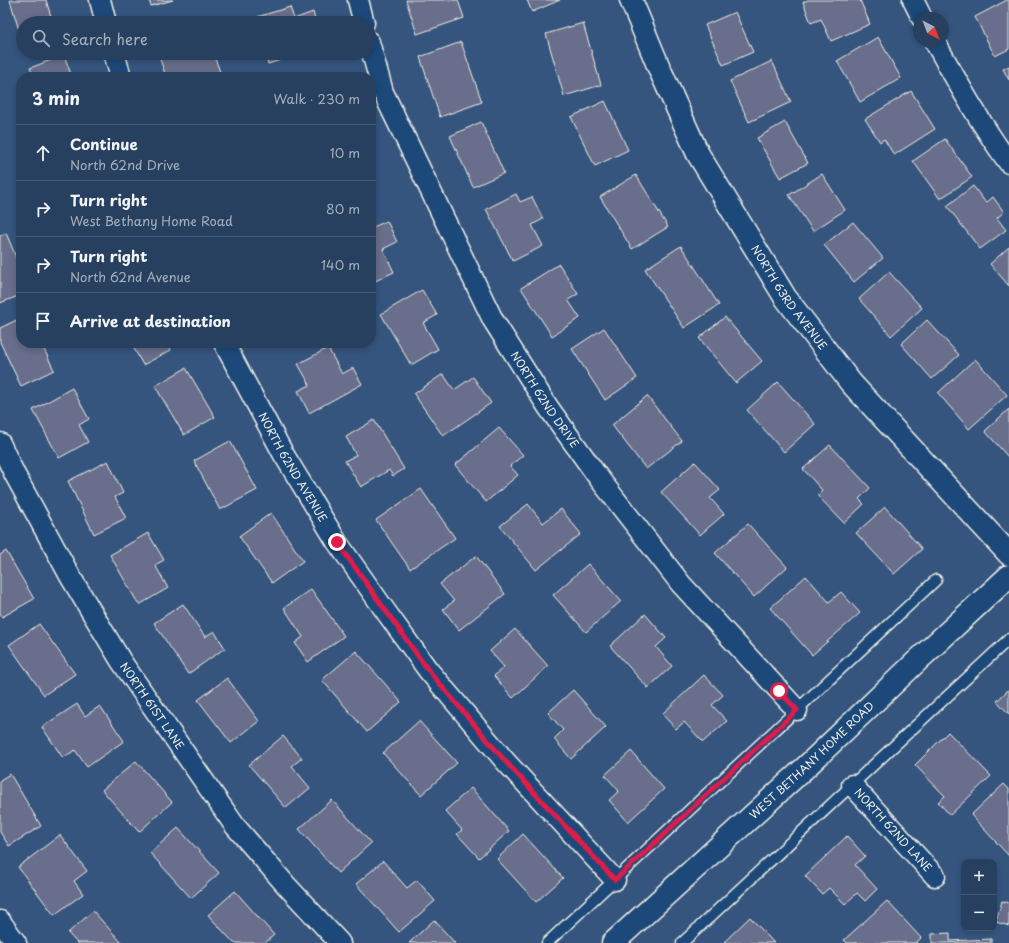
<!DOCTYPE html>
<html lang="en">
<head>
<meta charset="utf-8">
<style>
	:root { --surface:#28405f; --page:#304765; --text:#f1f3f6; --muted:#a5afbd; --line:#445974 }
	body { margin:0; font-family:"Playpen Sans",sans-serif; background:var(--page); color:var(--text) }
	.controls { position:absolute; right:12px; bottom:12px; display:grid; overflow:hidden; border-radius:8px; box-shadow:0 2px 6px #0003 }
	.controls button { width:36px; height:36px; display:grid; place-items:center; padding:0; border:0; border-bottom:1px solid var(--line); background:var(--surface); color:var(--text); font:20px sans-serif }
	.compass { position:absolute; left:913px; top:12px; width:36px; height:36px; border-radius:50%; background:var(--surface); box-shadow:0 2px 6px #0003; rotate:138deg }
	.stop { position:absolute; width:12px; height:12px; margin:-9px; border:3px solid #e11d48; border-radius:50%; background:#fff }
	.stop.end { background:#e11d48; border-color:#fff; box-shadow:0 1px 4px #0008 }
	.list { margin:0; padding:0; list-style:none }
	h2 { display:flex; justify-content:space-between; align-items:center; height:52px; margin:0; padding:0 16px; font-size:17px }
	h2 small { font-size:13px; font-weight:400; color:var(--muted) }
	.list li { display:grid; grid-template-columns:26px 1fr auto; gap:12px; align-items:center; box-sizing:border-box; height:56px; padding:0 16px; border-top:1px solid var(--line) }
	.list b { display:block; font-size:15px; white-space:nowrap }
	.list p { margin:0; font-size:13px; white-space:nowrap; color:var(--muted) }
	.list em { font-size:13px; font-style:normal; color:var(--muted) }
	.icon { flex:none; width:22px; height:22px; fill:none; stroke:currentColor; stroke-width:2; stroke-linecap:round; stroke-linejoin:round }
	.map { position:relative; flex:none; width:1009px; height:943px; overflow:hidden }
	.search { position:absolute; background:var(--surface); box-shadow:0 2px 6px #0003; left:16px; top:16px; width:360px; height:44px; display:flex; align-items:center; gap:10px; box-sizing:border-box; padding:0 14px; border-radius:22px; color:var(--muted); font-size:15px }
	.panel { position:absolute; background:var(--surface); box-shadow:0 2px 6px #0003; left:16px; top:72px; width:360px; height:276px; border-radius:16px }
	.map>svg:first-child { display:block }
	.building { fill:#676e8b; stroke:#f4f1e8 }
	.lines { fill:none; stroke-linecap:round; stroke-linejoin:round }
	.service-casing { stroke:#f4f1e8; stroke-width:13 }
	.minor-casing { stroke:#f4f1e8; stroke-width:23 }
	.tertiary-casing { stroke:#f4f1e8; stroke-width:25 }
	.secondary-casing { stroke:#f4f1e8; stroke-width:25 }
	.service { stroke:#1f4a7a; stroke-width:10 }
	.minor { stroke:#1f4a7a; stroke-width:20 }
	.tertiary { stroke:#1f4a7a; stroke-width:22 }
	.secondary { stroke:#1f4a7a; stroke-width:22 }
	.route { stroke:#e11d48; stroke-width:5 }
	.labels { text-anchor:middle; stroke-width:3; stroke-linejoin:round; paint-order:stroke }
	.street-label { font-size:11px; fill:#f4f1e8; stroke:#1f4a7a }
</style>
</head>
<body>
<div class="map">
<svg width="1009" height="943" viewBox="0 0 1009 943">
	<rect width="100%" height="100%" fill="#35557f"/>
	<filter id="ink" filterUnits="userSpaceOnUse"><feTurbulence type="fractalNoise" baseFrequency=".025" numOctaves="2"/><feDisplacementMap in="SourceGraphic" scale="8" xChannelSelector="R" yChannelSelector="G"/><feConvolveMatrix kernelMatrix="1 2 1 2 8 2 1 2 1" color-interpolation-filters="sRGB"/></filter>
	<g filter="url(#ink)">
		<path class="building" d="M 10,0 L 46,0 L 53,23 L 23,23 L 23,44 Z
			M 149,0 L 173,0 L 151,6 Z
			M 406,0 L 458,0 L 464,18 L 417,34 Z
			M 527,0 L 560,0 L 532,12 Z
			M 808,0 L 860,0 L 870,24 L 831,41 L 821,19 L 811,23 L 803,2 Z
			M 1007,0 L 1009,0 L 1009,49 L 995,56 L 975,17 Z
			M 290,7 L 294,19 L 313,12 L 316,23 L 255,23 L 254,18 Z
			M 735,12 L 753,52 L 723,65 L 705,25 Z
			M 583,23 L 601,85 L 564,96 L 546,34 Z
			M 878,37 L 901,78 L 860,102 L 837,61 Z
			M 461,42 L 482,102 L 440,117 L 420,57 Z
			M 173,53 L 213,53 L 222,77 L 166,77 L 160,59 Z
			M 265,53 L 302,53 L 268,64 Z
			M 64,55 L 72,77 L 34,77 L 30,68 Z
			M 772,61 L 791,102 L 749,122 L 730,81 Z
			M 1009,66 L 1009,80 L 1003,69 Z
			M 329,71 L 332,77 L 316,77 Z
			M 911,91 L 935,129 L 894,155 L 884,139 L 880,142 L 865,119 Z
			M 605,101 L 628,150 L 595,166 L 571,117 Z
			M 481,122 L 504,173 L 473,187 L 450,136 Z
			M 785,122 L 808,163 L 780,178 L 757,138 Z
			M 945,139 L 972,177 L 940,199 L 913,161 Z
			M 822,174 L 845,210 L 813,231 L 789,195 Z
			M 636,175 L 668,227 L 632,249 L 600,197 Z
			M 973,186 L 986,203 L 993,197 L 1004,212 L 997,218 L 1006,230 L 980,249 L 947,206 Z
			M 516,194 L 520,202 L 532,197 L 543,219 L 532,225 L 543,246 L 513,261 L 486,209 Z
			M 387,221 L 397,242 L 383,249 L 394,272 L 371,283 L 371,228 Z
			M 853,222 L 883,258 L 854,282 L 824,245 Z
			M 6,233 L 21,269 L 21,295 L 0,303 L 0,236 Z
			M 681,246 L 719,305 L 684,328 L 645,269 Z
			M 1009,247 L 1009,286 L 990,264 Z
			M 559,264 L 578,294 L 568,300 L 580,318 L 552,336 L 521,288 Z
			M 889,272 L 922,308 L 891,336 L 859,299 Z
			M 422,290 L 437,315 L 423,323 L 438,349 L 411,365 L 381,314 Z
			M 725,317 L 762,361 L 736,383 L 699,338 Z
			M 21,318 L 21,343 L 41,343 L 54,370 L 21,386 L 0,342 L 0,328 Z
			M 927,320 L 959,355 L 932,379 L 901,344 Z
			M 604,328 L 637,378 L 605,400 L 572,349 Z
			M 131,343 L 167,343 L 171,350 L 143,365 Z
			M 328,348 L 342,374 L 353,368 L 362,384 L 309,413 L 298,391 L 310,385 L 298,364 Z
			M 975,359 L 1007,395 L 969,429 L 938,393 Z
			M 186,368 L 215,417 L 184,435 L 155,386 Z
			M 443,374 L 454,390 L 473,377 L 491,403 L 443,436 L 414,394 Z
			M 778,382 L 815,424 L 784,452 L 747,410 Z
			M 72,388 L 89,419 L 79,425 L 88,442 L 59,458 L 33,410 Z
			M 647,396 L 682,441 L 646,469 L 612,425 Z
			M 1009,409 L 1009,458 L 985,431 Z
			M 374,420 L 404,469 L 393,476 L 389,470 L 361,487 L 345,461 L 356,455 L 346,437 Z
			M 499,428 L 523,455 L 510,466 L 518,475 L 486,502 L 455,465 Z
			M 230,441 L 257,490 L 220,510 L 194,461 Z
			M 830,445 L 870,488 L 859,499 L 864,504 L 844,523 L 817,495 L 822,490 L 803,469 Z
			M 108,461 L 123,493 L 115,497 L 126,518 L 94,534 L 68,481 Z
			M 695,462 L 720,490 L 710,498 L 724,514 L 700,535 L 661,492 Z
			M 421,489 L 455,538 L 410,569 L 376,520 Z
			M 528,504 L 543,523 L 561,509 L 581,534 L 536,570 L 500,526 Z
			M 885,507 L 922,549 L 894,574 L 856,533 Z
			M 271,513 L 303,561 L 272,583 L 239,536 Z
			M 748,524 L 787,567 L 754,597 L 715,553 Z
			M 148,533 L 164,560 L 155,565 L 168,588 L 139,605 L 110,555 Z
			M 6,551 L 34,599 L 2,617 L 0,613 L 0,555 Z
			M 476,556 L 505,594 L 459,630 L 443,609 L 454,601 L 440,584 Z
			M 588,564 L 621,601 L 586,632 L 553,595 Z
			M 806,576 L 829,602 L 841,592 L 860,613 L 812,655 L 770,608 Z
			M 311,589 L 344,636 L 308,662 L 295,643 L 303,637 L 284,608 Z
			M 183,604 L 205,637 L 214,631 L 225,648 L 188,674 L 154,623 Z
			M 645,614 L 666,638 L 656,647 L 672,666 L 648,688 L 610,646 Z
			M 39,624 L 75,674 L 44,695 L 9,645 Z
			M 515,629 L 548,666 L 513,698 L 494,676 L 504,667 L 490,651 Z
			M 356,651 L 401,702 L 367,732 L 322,680 Z
			M 704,675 L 723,695 L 712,705 L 727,721 L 703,742 L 684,722 L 676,729 L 662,714 Z
			M 227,678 L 259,721 L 231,743 L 198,700 Z
			M 1009,689 L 1009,714 L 997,701 Z
			M 573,690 L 606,727 L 571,759 L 554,739 L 563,730 L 548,713 Z
			M 77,704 L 85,716 L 100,706 L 124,741 L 87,767 L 75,750 L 63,758 L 42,727 Z
			M 419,721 L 457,763 L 421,795 L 383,753 Z
			M 948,732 L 991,776 L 950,815 L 938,802 L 945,796 L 915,765 Z
			M 283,736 L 302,758 L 292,766 L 310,788 L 286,808 L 249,765 Z
			M 631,751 L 664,789 L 628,822 L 609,800 L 619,791 L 605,775 Z
			M 136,761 L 172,802 L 139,832 L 102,790 Z
			M 10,774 L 41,826 L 9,846 L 0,832 L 0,780 Z
			M 1004,784 L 1009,789 L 1009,856 L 971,815 Z
			M 471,788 L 509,831 L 479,858 L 457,834 L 462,830 L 445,811 Z
			M 332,800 L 371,843 L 338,873 L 299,829 Z
			M 178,828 L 219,873 L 191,898 L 150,853 Z
			M 523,834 L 563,878 L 536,902 L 497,859 Z
			M 60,835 L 87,871 L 74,881 L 83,894 L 54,915 L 18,867 Z
			M 847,836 L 865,856 L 855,865 L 877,889 L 865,901 L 857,893 L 845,904 L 829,888 L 822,894 L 805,876 Z
			M 383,861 L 407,888 L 417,880 L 435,901 L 399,932 L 356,884 Z
			M 235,891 L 274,935 L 265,943 L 234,943 L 208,915 Z
			M 887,901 L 921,938 L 916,943 L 847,943 L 844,940 Z
			M 1002,901 L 1009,903 L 1009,926 L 996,922 Z
			M 93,911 L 122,943 L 77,943 L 68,933 Z
			M 750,917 L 774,943 L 723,943 Z
			M 434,920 L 455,943 L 409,943 Z
			M 950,933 L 950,941 L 991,939 L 991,943 L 932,943 L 932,934 Z"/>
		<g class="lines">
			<g class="service-casing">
				<path id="service" d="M 547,943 L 936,580
					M 682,943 L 1009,639"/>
			</g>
			<g class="minor-casing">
				<g id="minor">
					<path d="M 100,0 L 106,23"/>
					<path d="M 358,0 L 364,23"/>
					<path d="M 913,0 L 922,18"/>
					<path id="s1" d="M 369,42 L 383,92 L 493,320 L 548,407 L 598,477 L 681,584 L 797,710"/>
					<path d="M 935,42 C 958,83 981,125 1009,163"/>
					<path d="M 114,53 L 121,77"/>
					<path id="s2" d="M 224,343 L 284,455 L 337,542 L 384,609 L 428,670 L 506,762 L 615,880"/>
					<path id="s3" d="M 0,443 L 14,473 L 70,576 L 121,661 L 235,826 L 286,885 L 340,943"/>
					<path id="s4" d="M 852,785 L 935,876"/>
					<path d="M 0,921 L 16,943"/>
				</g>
			</g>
			<g class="tertiary-casing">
				<g id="tertiary">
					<path id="s5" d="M 631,0 L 660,70 L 698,154 L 785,297 L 851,383 L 1009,554"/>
				</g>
			</g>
			<g class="secondary-casing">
				<g id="secondary">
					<path id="s6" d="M 613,943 L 808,765 L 917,661 L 1009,576"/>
				</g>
			</g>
			<use href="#service" class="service"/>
			<use href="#minor" class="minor"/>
			<use href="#tertiary" class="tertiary"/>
			<use href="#secondary" class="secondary"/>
		</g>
	</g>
	<g class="lines" filter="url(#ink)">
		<path class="route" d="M 337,542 L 428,670 L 506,762 L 615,880 L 797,710 L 779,691"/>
	</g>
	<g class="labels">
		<g class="street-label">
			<text dy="4" stroke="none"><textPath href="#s5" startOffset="338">NORTH 63RD AVENUE</textPath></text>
			<text dy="4" stroke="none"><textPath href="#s1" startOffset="400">NORTH 62ND DRIVE</textPath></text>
			<text dy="4" stroke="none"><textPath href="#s2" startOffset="142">NORTH 62ND AVENUE</textPath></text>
			<text dy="4" stroke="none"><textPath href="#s3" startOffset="304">NORTH 61ST LANE</textPath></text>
			<text dy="4" stroke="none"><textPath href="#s6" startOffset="270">WEST BETHANY HOME ROAD</textPath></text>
			<text dy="4" stroke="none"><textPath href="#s4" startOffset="61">NORTH 62ND LANE</textPath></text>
		</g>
	</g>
</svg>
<div class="controls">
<button>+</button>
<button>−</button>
</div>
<svg class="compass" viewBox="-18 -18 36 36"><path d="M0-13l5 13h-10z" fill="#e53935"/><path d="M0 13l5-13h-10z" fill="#a5afbd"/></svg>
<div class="stop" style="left:779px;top:691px"></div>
<div class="stop end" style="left:337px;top:542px"></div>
<div class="search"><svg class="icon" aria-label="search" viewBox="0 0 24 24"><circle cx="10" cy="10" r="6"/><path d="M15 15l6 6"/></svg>Search here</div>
<section class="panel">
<h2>3 min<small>Walk · 230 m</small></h2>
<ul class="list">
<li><svg class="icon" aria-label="ahead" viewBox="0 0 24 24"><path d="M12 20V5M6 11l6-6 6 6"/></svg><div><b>Continue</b><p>North 62nd Drive</p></div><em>10 m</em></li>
<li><svg class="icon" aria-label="right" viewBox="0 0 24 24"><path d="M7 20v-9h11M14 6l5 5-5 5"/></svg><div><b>Turn right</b><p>West Bethany Home Road</p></div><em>80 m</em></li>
<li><svg class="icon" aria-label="right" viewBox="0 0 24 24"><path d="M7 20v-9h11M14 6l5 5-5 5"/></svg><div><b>Turn right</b><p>North 62nd Avenue</p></div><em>140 m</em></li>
<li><svg class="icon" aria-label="arrive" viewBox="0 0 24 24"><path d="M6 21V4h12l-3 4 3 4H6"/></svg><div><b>Arrive at destination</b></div></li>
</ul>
</section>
</div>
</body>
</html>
